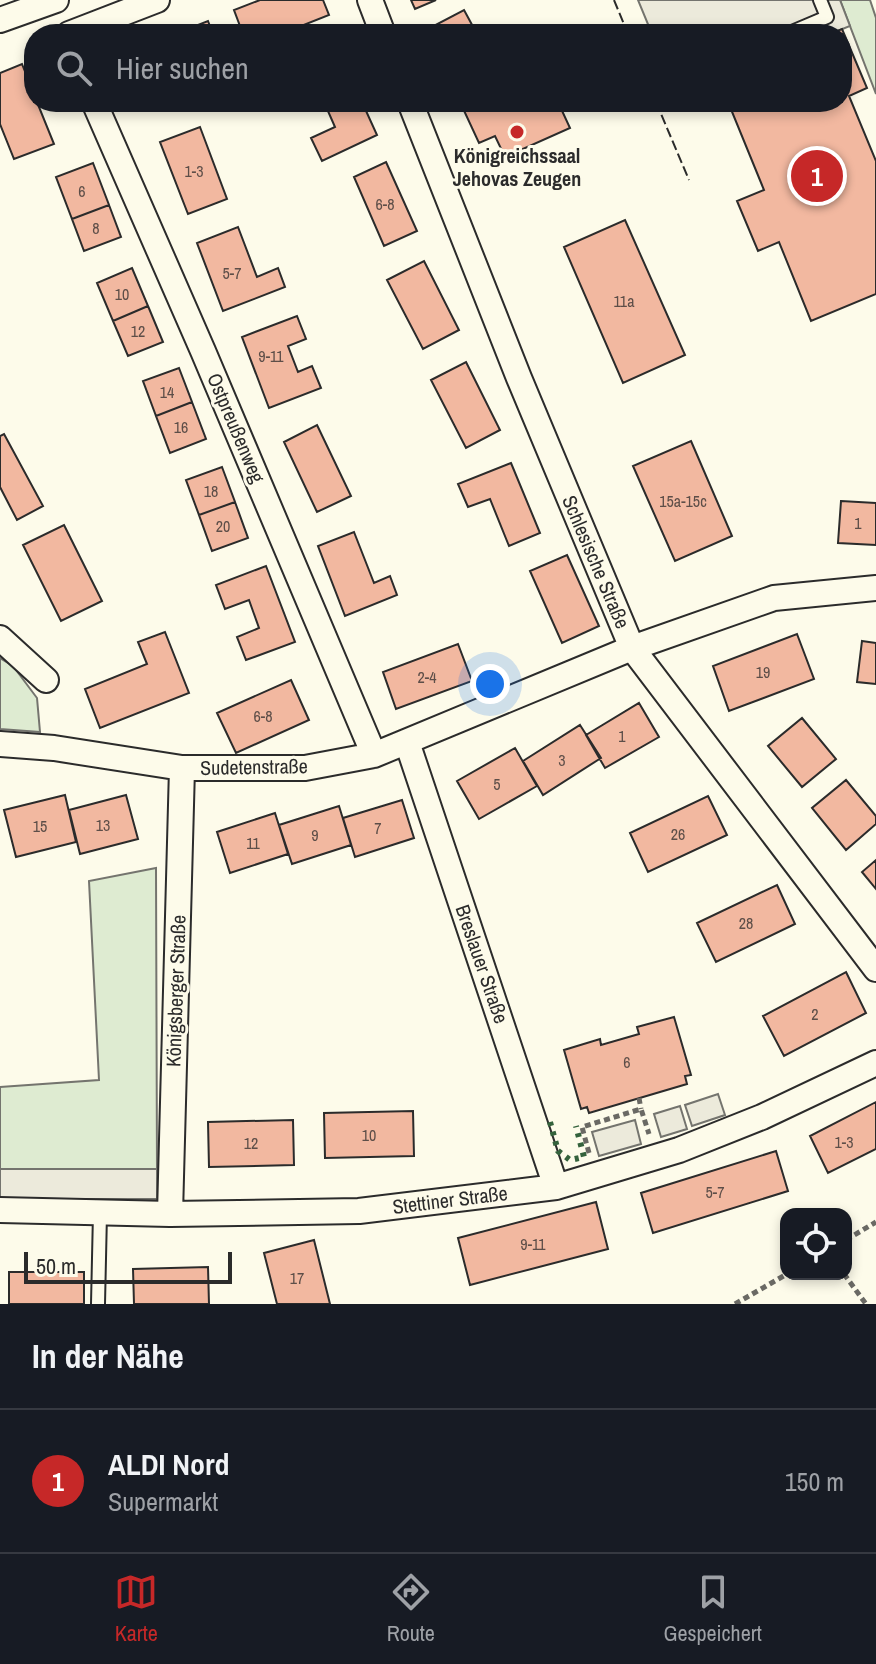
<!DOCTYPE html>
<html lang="de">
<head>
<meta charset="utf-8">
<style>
	:root { --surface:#171b24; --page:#20242c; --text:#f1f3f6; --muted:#9ea1a6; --line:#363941; --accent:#c62828 }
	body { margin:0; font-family:"Archivo Narrow",sans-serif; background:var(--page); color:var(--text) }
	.controls { position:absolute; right:24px; bottom:24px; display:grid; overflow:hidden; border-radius:16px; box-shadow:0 4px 12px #0003 }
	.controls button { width:72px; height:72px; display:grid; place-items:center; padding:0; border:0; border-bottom:2px solid var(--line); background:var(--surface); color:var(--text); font:40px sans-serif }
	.scale { position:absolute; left:24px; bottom:20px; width:208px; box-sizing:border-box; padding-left:8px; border:4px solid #2b2b2b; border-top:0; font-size:22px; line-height:28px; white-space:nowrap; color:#2b2b2b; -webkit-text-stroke:6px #fdfbea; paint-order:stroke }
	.you { position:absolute; left:490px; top:684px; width:28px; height:28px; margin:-20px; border:6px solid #fff; border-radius:50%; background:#1a73e8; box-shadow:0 0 0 12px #1a73e833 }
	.badge { display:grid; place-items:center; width:52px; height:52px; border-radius:50%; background:var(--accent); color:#fff; font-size:26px; font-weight:700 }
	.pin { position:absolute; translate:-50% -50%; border:4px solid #fff; box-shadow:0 2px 8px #0006 }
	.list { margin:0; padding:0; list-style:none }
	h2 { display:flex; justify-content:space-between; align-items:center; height:104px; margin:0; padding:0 32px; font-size:34px }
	h2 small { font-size:26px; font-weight:400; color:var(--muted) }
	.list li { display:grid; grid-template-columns:52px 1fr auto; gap:24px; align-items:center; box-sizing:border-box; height:144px; padding:0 32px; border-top:2px solid var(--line) }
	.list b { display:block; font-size:30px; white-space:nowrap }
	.list p { margin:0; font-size:26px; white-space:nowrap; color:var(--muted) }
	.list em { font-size:26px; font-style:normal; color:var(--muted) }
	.icon { flex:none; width:44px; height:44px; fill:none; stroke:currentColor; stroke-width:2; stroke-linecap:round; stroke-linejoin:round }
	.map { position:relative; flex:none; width:876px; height:1304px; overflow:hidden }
	.search { position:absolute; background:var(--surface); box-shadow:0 4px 12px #0003; left:24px; right:24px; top:24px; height:88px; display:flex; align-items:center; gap:20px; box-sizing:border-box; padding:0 28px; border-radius:32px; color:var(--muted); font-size:30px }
	.sheet { height:248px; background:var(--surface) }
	nav { display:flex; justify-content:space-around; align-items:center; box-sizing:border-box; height:112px; border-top:2px solid var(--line); background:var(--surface); font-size:22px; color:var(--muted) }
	nav a { display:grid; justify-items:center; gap:4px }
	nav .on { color:var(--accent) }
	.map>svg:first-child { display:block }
	.green { fill:#deebd1; stroke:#74746e; stroke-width:2 }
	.parking { fill:#eceadb; stroke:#74746e; stroke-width:2 }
	.building { fill:#f2b8a0; stroke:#2b2b2b; stroke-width:2 }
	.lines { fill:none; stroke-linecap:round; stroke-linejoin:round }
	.lane-casing { stroke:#2b2b2b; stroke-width:16 }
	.street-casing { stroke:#2b2b2b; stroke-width:28 }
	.path { stroke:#6a6964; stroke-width:5; stroke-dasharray:6 4; stroke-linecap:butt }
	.lane { stroke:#fdfbea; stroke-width:12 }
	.street { stroke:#fdfbea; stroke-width:24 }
	.hedge { stroke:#34623c; stroke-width:6; stroke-dasharray:4 6; stroke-linecap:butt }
	.fence { stroke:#2b2b2b; stroke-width:2; stroke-dasharray:10 4; stroke-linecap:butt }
	.poi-dot { fill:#c62828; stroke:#fdfbea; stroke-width:3 }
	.labels { text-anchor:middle; stroke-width:6; stroke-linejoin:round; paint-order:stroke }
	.number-label { font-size:16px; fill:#5d4e48 }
	.poi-label { font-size:20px; font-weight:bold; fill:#2b2b2b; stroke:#fdfbea }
	.street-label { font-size:20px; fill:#2b2b2b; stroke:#fdfbea }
</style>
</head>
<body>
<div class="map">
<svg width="876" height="1304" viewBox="0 0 876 1304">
	<rect width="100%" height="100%" fill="#fdfbea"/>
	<path class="green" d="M 840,0 L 870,0 L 876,18 L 876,94 Z
		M 0,658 L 13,666 L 37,698 L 40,732 L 0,729 Z
		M 156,868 L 157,1169 L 0,1169 L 0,1087 L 99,1080 L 89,881 Z"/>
	<path class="parking" d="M 638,0 L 840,0 L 850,26 L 830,34 L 652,34 Z
		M 718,1094 L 725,1115 L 692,1126 L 685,1105 Z
		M 680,1106 L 687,1129 L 661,1137 L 654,1114 Z
		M 635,1120 L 641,1144 L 599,1156 L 592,1132 Z
		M 0,1169 L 157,1169 L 157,1199 L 0,1199 Z"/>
	<path class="building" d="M 260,0 L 323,0 L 329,15 L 281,34 L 243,34 L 234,10 Z
		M 411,0 L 436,0 L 415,9 Z
		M 464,10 L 477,34 L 425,34 L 424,31 Z
		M 208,21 L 213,34 L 175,34 Z
		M 842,29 L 867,88 L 849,96 L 876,161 L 876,294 L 811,321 L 779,242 L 758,251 L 737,201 L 764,190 L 728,102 L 842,102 L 842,34 L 830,34 Z
		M 22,64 L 34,94 L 34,102 L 37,102 L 54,144 L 14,159 L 0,124 L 0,73 Z
		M 324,102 L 362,102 L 377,135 L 322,161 L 311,138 L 335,127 Z
		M 460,102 L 558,102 L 570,128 L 505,157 L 495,136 L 479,143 Z
		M 200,127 L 227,199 L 188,214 L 160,142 Z
		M 386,162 L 417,231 L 384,246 L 354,177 Z
		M 93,163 L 109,205 L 72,219 L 56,177 Z
		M 109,205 L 121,237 L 84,251 L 72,219 Z
		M 625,220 L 685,355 L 623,383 L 564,247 Z
		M 238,227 L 257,277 L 278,268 L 285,287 L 223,311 L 197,243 Z
		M 424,261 L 459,330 L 423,349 L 387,280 Z
		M 132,268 L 148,306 L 113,321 L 97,283 Z
		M 148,306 L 163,342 L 128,356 L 113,321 Z
		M 297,316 L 306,339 L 288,346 L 298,372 L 312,366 L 321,388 L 269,408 L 242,337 Z
		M 466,362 L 500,430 L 466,448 L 431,380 Z
		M 179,368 L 192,402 L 156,416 L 143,381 Z
		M 192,402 L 206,439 L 170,453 L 156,416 Z
		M 317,425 L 351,496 L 317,512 L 284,442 Z
		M 4,434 L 43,506 L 17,520 L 0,487 L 0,436 Z
		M 691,441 L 732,536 L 675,561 L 633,466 Z
		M 511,463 L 540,533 L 509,546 L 490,499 L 468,507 L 458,484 Z
		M 222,467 L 235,502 L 199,515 L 186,480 Z
		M 841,501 L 876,503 L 876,545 L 838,543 Z
		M 235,502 L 248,538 L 212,551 L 199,515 Z
		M 64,525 L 102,601 L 61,621 L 23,545 Z
		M 354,532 L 374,583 L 390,576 L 397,595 L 345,616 L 318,546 Z
		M 567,555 L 599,626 L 562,643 L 530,571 Z
		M 266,566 L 295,642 L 246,660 L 237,637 L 259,628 L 249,600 L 225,609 L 216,585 Z
		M 165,632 L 189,693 L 100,728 L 85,689 L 147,664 L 138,642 Z
		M 797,634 L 814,679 L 729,711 L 713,666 Z
		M 862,641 L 876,643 L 876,684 L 857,682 Z
		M 458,644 L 472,681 L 396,709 L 383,672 Z
		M 291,680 L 309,720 L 236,753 L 217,713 Z
		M 639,703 L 659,737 L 605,768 L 586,735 Z
		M 802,718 L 836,759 L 802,787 L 768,746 Z
		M 580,725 L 601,758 L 543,795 L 523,761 Z
		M 515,748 L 537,786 L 479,819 L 457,781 Z
		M 846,780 L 876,816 L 876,824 L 846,850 L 812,808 Z
		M 65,795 L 76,842 L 16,857 L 4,810 Z
		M 126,795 L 138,839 L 80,854 L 69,810 Z
		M 708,796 L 727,835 L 648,872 L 630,833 Z
		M 402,800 L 414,838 L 355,857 L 343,818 Z
		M 339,806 L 351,845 L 292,864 L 279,825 Z
		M 275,813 L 288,854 L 230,873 L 217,832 Z
		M 876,860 L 876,889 L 862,872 Z
		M 777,885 L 795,924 L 716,962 L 697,923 Z
		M 846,972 L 866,1013 L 784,1056 L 763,1016 Z
		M 674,1017 L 691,1075 L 685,1076 L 687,1084 L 589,1113 L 587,1107 L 581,1109 L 564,1050 L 600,1039 L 601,1045 L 639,1034 L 637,1027 Z
		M 876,1102 L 876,1149 L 828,1173 L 810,1136 Z
		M 413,1111 L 414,1156 L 325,1158 L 324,1113 Z
		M 293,1120 L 294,1165 L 209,1167 L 208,1122 Z
		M 776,1151 L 788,1191 L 653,1233 L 641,1193 Z
		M 596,1202 L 608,1249 L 470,1285 L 458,1238 Z
		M 314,1240 L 330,1304 L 277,1304 L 264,1253 Z
		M 208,1267 L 209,1304 L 134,1304 L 133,1269 Z
		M 9,1272 L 84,1272 L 84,1304 L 9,1304 Z"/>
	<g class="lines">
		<g class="lane-casing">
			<path id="lane" d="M 787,34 L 827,17 L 820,0
				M 98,1304 L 100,1213"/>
		</g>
		<g class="street-casing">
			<path id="street" d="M 370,0 L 383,34
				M 0,20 L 56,0
				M 69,34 L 157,0
				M 94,102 L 203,351 L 374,755
				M 410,102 L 519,378 L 632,648 L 876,969
				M 0,638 L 46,680
				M 407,742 L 556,1187
				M 0,744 L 54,748 L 182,768 L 305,768 L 374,755 L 632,648 L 774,598 L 876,588
				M 0,1210 L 170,1214 L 359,1211 L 556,1187 L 679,1150 L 762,1117 L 876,1063
				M 170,1214 L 182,768"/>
		</g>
		<path class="path" d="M 639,1098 L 641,1109
			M 589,1153 L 582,1127 L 641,1109 L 649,1134
			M 846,1240 L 876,1222
			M 844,1274 L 866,1304
			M 735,1304 L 787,1274"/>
		<use href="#lane" class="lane"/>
		<use href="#street" class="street"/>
		<path class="hedge" d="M 550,1122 L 558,1151 L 570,1160 L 584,1157 L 576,1126"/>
		<path class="fence" d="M 614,0 L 628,34
			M 656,102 L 689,180"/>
	</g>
	<circle class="poi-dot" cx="517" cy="132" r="8"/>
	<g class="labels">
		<g class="number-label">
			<text x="194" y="177">1-3</text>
			<text x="82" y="197">6</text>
			<text x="385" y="210">6-8</text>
			<text x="96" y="234">8</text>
			<text x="232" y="279">5-7</text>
			<text x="122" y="300">10</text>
			<text x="624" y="307">11a</text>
			<text x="138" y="337">12</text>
			<text x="271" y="362">9-11</text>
			<text x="167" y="398">14</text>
			<text x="181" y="433">16</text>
			<text x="211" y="497">18</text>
			<text x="683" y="507">15a-15c</text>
			<text x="858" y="529">1</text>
			<text x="223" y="532">20</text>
			<text x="763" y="678">19</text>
			<text x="427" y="683">2-4</text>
			<text x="263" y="722">6-8</text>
			<text x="622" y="742">1</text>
			<text x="562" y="766">3</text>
			<text x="497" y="790">5</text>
			<text x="103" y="831">13</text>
			<text x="40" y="832">15</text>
			<text x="378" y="834">7</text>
			<text x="678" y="840">26</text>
			<text x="315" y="841">9</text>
			<text x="253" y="849">11</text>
			<text x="746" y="929">28</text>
			<text x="815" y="1020">2</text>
			<text x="627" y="1068">6</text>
			<text x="369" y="1141">10</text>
			<text x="844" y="1148">1-3</text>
			<text x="251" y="1149">12</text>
			<text x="715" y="1198">5-7</text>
			<text x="533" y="1250">9-11</text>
			<text x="297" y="1284">17</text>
		</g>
		<g class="poi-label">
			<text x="517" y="163">Königreichssaal<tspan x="517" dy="23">Jehovas Zeugen</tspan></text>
		</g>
		<g class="street-label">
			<text transform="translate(236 428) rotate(67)" y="7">Ostpreußenweg</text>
			<text transform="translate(596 562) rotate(67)" y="7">Schlesische Straße</text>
			<text transform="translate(254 767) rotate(-1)" y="7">Sudetenstraße</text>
			<text transform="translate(482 964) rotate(71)" y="7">Breslauer Straße</text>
			<text transform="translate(176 991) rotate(-88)" y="7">Königsberger Straße</text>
			<text transform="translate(450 1200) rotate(-7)" y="7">Stettiner Straße</text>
		</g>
	</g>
</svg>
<div class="controls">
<button><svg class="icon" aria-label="locate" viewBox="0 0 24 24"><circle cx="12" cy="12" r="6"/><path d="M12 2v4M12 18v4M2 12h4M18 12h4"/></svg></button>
</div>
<div class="scale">50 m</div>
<div class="you"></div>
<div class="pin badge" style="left:817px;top:176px">1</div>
<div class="search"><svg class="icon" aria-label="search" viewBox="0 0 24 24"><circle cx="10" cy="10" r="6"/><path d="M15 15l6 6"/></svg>Hier suchen</div>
</div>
<section class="sheet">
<h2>In der Nähe<small></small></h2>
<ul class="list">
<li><span class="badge">1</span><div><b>ALDI Nord</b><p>Supermarkt</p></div><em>150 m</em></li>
</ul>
</section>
<nav>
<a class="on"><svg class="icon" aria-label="map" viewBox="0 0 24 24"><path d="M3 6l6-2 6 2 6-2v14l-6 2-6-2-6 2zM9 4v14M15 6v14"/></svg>Karte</a>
<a><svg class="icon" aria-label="directions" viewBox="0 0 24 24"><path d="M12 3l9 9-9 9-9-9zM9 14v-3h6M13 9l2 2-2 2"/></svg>Route</a>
<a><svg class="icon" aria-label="saved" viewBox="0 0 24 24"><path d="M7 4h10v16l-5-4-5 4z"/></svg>Gespeichert</a>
</nav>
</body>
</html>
